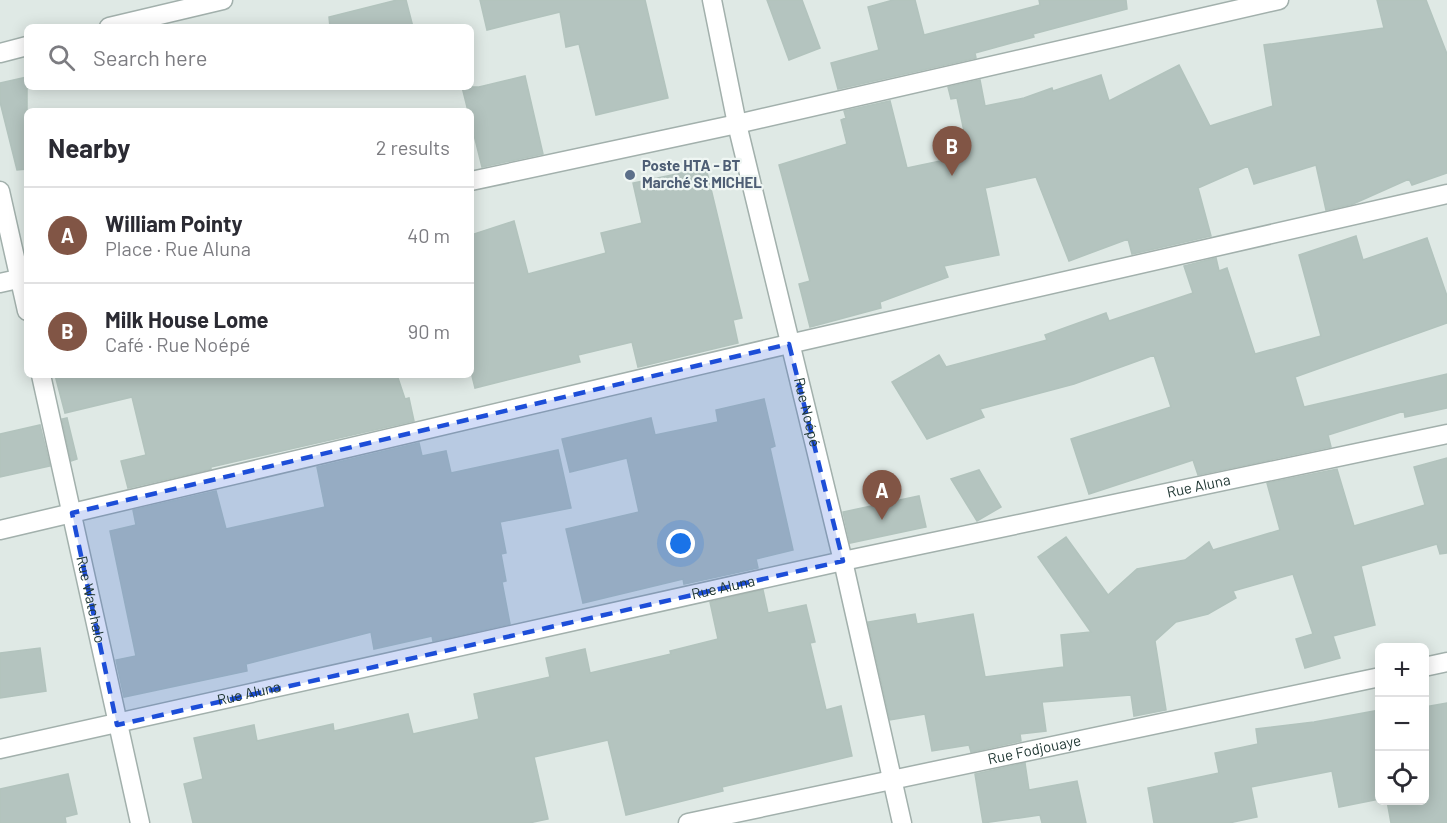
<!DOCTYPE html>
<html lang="en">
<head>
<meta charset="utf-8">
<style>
	:root { --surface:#fff; --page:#f2f2f3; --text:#2b2b33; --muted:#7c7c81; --line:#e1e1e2; --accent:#815545 }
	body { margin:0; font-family:Barlow,sans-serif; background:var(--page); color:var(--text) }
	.controls { position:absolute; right:18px; bottom:18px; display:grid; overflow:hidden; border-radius:9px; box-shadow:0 3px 15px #0003 }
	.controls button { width:54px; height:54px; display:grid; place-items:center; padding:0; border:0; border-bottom:2px solid var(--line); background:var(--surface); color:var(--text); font:30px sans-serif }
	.you { position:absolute; left:681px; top:544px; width:21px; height:21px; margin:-15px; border:4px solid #fff; border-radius:50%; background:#1a73e8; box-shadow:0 0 0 9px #1a73e833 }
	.badge { display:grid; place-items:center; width:39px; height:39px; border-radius:50%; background:var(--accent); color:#fff; font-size:20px; font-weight:700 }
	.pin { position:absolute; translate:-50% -50px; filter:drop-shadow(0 2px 3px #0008) }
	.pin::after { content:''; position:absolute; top:32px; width:21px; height:18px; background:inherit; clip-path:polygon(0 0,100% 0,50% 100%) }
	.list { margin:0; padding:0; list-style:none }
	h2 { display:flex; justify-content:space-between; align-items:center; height:78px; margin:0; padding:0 24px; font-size:26px }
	h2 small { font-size:20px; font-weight:400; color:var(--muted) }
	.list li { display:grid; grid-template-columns:39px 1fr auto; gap:18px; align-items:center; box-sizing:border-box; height:96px; padding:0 24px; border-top:2px solid var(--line) }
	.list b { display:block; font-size:22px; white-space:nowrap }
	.list p { margin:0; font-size:20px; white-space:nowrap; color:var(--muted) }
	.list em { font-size:20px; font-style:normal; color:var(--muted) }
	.icon { flex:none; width:33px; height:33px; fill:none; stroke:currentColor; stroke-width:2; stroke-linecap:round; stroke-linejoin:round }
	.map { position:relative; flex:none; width:1447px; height:823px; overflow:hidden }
	.search { position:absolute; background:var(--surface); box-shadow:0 3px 15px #0003; left:24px; top:24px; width:450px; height:66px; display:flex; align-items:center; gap:15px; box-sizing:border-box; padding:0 21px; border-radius:9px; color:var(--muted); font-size:22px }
	.panel { position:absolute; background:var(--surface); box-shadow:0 3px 15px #0003; left:24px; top:108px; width:450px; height:270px; border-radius:9px }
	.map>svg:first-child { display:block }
	.building { fill:#b4c4bf; stroke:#b2c3bd; stroke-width:1.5 }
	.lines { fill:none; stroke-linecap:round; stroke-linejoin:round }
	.street-casing { stroke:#a2b0ac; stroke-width:21 }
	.street { stroke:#fff; stroke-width:18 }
	.marked { fill:#1d4ed8; fill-opacity:0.2; stroke:#1d4ed8; stroke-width:4.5; stroke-dasharray:12 8; stroke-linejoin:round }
	.service-dot { fill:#5c6f8a; stroke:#eff6f3; stroke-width:2 }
	.labels { text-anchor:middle; stroke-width:4.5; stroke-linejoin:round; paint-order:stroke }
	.service-label { font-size:15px; font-weight:bold; fill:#4e5e75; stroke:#eff6f3; text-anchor:start }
	.street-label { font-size:15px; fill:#213834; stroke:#eff6f3 }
</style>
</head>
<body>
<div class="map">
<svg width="1447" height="823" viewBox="0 0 1447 823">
	<rect width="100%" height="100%" fill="#dfe9e5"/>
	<path class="building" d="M 397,0 L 406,0 L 413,27 L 330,27 L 329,17 Z
		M 480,0 L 645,0 L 668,98 L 596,115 L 579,44 L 566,47 L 560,12 L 487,30 Z
		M 767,0 L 802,0 L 820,48 L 789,60 Z
		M 893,0 L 915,0 L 924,35 L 1040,5 L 1039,0 L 1126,0 L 1127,9 L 1033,34 L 1034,37 L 975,53 L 976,58 L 838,89 L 831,63 L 879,50 L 868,7 Z
		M 1377,0 L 1426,0 L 1447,54 L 1447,173 L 1412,185 L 1409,179 L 1353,204 L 1326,210 L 1316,165 L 1254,184 L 1248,166 L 1198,188 L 1211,236 L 1132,254 L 1128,239 L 1069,261 L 1036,177 L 985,188 L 999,255 L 944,266 L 948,277 L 880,302 L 881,308 L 810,327 L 799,284 L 810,281 L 779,165 L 847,144 L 841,120 L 846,118 L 844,111 L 890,101 L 907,168 L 969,155 L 957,98 L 951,99 L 948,87 L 980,80 L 985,106 L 1024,98 L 1052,88 L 1053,91 L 1101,75 L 1109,101 L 1179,65 L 1210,126 L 1273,106 L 1264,45 L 1384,28 Z
		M 525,76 L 543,154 L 482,167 L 471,123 L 471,111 L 468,111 L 462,87 L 479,87 Z
		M 27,77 L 27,169 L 17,170 L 0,102 L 0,83 Z
		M 706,168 L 742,318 L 733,320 L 738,343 L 638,367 L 632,342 L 578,355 L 580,362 L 475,388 L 471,372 L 471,235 L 514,221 L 528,274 L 606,253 L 601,233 L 642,223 L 633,183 Z
		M 1356,236 L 1363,260 L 1427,238 L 1447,296 L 1447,323 L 1295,377 L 1304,407 L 1447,374 L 1447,408 L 1405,417 L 1404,411 L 1328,435 L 1331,447 L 1198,475 L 1193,460 L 1089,494 L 1071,439 L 1171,407 L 1154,355 L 1074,384 L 980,409 L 984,417 L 927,439 L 892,382 L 939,355 L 946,367 L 1047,340 L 1045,335 L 1106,313 L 1109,321 L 1193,293 L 1184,266 L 1216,258 L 1219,271 L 1227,268 L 1255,354 L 1321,336 L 1299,255 Z
		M 55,375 L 397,375 L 405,399 L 409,398 L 414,421 L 211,467 L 211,469 L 128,488 L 121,461 L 146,455 L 132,397 L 65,413 Z
		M 764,399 L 775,446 L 770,448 L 793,550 L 756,559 L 758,568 L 684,584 L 683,579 L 583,603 L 566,529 L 639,512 L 627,458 L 570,472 L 562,439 L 651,418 L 655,435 L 718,422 L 716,410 Z
		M 67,418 L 77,459 L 71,461 L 62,419 Z
		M 40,425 L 50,466 L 0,477 L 0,434 Z
		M 419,443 L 422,456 L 446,451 L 451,473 L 558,450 L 571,508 L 500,522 L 506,553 L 501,554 L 506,581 L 502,582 L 510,624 L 433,641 L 432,636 L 374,649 L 371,632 L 246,664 L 247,671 L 124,697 L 116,660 L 136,656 L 110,531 L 136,525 L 133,510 L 216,491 L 226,529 L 325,507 L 317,467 Z
		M 1447,458 L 1447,553 L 1440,554 L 1437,544 L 1361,566 L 1375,625 L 1333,636 L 1340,658 L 1305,668 L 1296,639 L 1313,634 L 1293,574 L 1233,591 L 1236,598 L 1208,614 L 1176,622 L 1155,641 L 1166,710 L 1134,716 L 1131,695 L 1042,702 L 1046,731 L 1020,734 L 1021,741 L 971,752 L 969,745 L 932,751 L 925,714 L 890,720 L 868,622 L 915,614 L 917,624 L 973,614 L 985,677 L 1064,667 L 1061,635 L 1091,632 L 1038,557 L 1066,537 L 1108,595 L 1137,569 L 1185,560 L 1209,542 L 1213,550 L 1280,530 L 1267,483 L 1337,469 L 1354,526 L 1425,505 L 1414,467 Z
		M 979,470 L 1001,507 L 977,521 L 951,479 Z
		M 919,496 L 926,527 L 850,543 L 843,512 Z
		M 763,590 L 768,613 L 806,605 L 815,642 L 810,643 L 826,710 L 841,706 L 852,756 L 722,787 L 723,791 L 626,815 L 608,740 L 534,757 L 548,819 L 529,823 L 193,823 L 184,784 L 203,779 L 194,738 L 254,725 L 257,741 L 333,724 L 334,731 L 408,714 L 413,734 L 479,719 L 474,694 L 550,677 L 546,658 L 585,649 L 590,673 L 671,654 L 670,651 L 718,639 L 710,602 Z
		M 40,648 L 46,691 L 0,698 L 0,653 Z
		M 1447,703 L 1447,823 L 1391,823 L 1387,801 L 1425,801 L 1425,707 Z
		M 1380,710 L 1380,799 L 1339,807 L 1332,771 L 1251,787 L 1257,817 L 1229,823 L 1154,823 L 1148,788 L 1219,773 L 1215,753 L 1258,744 L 1256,729 L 1314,722 Z
		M 1025,763 L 1029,790 L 1077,781 L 1086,823 L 1042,823 L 1040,815 L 983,823 L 975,774 Z
		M 68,774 L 77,814 L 65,817 L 66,823 L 0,823 L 0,789 Z"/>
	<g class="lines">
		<g class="street-casing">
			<g id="street">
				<path id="s1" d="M 712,0 L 737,124 L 843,561 L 902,823"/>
				<path d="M 109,27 L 223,0"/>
				<path d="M 0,53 L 27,46"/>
				<path d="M 471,181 L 737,124 L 1279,0"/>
				<path d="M 0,191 L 27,311"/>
				<path d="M 0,283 L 27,277"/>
				<path id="s2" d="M 41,375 L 140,823"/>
				<path d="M 0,530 L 789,344 L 1447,194"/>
				<path d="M 1424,667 L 1447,662"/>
				<path id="s3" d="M 0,749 L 843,561 L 1447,434"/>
				<path id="s4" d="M 688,823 L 1380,677"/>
			</g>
		</g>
		<use href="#street" class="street"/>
	</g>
	<path class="marked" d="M 789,344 L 843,561 L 117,725 L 72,513 Z"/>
	<circle class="service-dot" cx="630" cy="175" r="6"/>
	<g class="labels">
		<g class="service-label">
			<text x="642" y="171">Poste HTA - BT<tspan x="642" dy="17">Marché St MICHEL</tspan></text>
		</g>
		<g class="street-label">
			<text dy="5" stroke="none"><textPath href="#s1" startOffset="423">Rue Noépé</textPath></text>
			<text dy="5" stroke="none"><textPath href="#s3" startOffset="1227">Rue Aluna</textPath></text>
			<text dy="5" stroke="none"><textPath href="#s3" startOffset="741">Rue Aluna</textPath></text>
			<text dy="5" stroke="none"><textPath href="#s2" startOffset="230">Rue Watchalo</textPath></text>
			<text dy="5" stroke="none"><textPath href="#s3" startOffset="255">Rue Aluna</textPath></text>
			<text dy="5" stroke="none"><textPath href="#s4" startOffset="354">Rue Fodjouaye</textPath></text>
		</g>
	</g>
</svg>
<div class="controls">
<button>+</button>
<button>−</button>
<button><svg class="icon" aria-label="locate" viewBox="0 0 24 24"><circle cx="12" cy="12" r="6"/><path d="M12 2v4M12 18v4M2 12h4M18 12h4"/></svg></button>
</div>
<div class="you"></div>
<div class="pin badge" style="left:882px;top:520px">A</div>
<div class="pin badge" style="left:952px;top:176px">B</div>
<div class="search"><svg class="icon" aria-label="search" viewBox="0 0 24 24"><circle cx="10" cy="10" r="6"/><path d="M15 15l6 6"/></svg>Search here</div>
<section class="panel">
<h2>Nearby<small>2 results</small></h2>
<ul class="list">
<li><span class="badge">A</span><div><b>William Pointy</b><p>Place · Rue Aluna</p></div><em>40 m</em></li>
<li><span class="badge">B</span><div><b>Milk House Lome</b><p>Café · Rue Noépé</p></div><em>90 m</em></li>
</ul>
</section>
</div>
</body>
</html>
